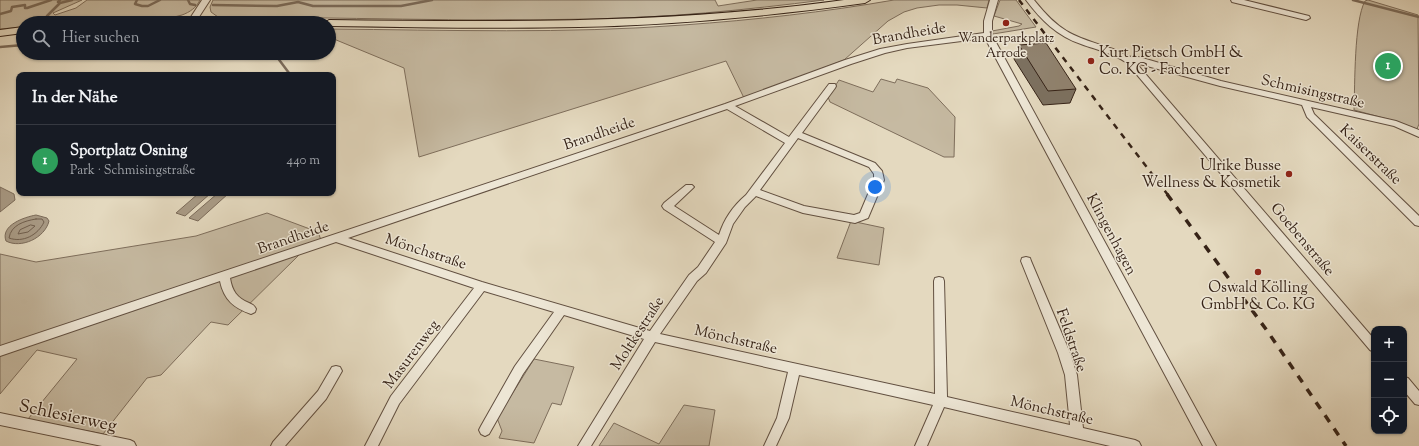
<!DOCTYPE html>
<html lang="de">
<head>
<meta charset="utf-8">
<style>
	:root { --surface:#171b24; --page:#20242c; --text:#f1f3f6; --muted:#9ea1a6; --line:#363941; --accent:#c59692 }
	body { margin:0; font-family:"Sorts Mill Goudy",serif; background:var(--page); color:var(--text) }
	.controls { position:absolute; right:12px; bottom:12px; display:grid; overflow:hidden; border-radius:8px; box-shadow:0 1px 3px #0004 }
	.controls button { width:36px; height:36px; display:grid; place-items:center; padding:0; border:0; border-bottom:1px solid var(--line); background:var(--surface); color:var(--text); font:20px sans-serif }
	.you { position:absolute; left:875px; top:187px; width:14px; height:14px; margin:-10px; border:3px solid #fff; border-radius:50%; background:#1a73e8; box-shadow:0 0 0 6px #1a73e833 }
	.badge { display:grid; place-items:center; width:26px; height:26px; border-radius:50%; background:var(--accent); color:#fff; font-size:13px; font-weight:700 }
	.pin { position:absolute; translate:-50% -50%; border:2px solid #fff; box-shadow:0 1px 4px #0006 }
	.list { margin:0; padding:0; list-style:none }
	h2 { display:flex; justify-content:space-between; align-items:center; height:52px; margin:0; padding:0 16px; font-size:17px }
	h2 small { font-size:13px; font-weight:400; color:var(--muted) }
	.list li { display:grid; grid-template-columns:26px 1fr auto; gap:12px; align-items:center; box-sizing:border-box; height:72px; padding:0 16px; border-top:1px solid var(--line) }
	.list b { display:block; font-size:15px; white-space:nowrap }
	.list p { margin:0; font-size:13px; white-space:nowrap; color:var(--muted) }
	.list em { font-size:13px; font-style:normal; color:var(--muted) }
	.icon { flex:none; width:22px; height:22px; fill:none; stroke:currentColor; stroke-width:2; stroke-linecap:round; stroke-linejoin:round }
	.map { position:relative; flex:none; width:1419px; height:446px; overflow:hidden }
	.search { position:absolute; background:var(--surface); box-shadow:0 1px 3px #0004; left:16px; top:16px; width:320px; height:44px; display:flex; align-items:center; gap:10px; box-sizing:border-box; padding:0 14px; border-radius:22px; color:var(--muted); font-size:15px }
	.panel { position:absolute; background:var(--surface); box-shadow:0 1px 3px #0004; left:16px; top:72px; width:320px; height:124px; border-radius:8px }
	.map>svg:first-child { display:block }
	.green { fill:#c6baa2; stroke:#7e6e5c }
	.water { fill:#a99b86; stroke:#7b6b5a }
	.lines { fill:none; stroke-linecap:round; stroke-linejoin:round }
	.shore { stroke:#705f4e; stroke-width:1 }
	.stream { stroke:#7b6b5a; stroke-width:2.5 }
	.minor-casing { stroke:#625041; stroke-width:2 }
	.major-casing { stroke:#362317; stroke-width:2 }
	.minor { fill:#ede6d5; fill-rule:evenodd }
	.major { fill:#e4d9bf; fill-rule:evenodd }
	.rail-far1 { stroke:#362317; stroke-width:2.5; stroke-dasharray:6 6; stroke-linecap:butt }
	.rail { stroke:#362317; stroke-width:3.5; stroke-dasharray:8 8; stroke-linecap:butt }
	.wall { fill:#7c705f; stroke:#362317 }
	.building { fill:#90826e; stroke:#362317 }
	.poi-dot { fill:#8f2418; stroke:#ede6d5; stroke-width:1.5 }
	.labels { text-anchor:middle; stroke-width:3; stroke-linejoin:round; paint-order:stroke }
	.far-poi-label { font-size:13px; fill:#362317; stroke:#ede6d5 }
	.street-label { font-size:15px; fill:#362317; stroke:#ede6d5 }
	.poi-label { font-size:15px; fill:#362317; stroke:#ede6d5; text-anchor:start }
	.near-street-label { font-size:18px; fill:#362317; stroke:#ede6d5 }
</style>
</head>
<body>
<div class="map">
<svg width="1419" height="446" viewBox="0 0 1419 446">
	<rect width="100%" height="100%" fill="#e4d9bf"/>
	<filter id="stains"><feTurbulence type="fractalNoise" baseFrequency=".005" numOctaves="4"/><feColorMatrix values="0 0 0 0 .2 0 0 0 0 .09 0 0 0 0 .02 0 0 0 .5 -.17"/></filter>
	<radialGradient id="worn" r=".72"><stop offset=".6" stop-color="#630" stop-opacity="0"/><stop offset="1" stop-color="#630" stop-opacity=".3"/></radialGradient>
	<path class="green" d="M 0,0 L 82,0 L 53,13 L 55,15 L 76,8 L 87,0 L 200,0 C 196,8 190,12 182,15 C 163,21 140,19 121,19 C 88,20 56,23 23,23 L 23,27 L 0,29 Z
		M 213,0 L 715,0 L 718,6 L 757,0 L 824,0 C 745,10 666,18 587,19 C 464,22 341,17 218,17 L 211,12 L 210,7 Z
		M 894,0 L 989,0 L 987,8 L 957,5 L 939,5 L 917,8 L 904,12 L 888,21 L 844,60 L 744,98 L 726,61 L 419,157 L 404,68 L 329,37 L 329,29 C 447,30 566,34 683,25 C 754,20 825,12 894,0 Z
		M 1000,0 L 1016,0 L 1036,27 L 993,34 L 992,31 L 1019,26 L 1022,24 L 994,16 Z
		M 1368,0 L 1418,15 L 1419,124 L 1417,129 L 1391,120 L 1354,110 C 1355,84 1354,21 1365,1 Z
		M 881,79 L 895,83 L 897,79 L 928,88 L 955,117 L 954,157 L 944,157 L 830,102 L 828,97 L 839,80 L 873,92 Z
		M 267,213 L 318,232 L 321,240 L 0,347 L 0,254 L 36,262 L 196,236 Z
		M 851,221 L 884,228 L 879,265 L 837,258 Z
		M 300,254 L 228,325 L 211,322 L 161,375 L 147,378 L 103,434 L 28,419 L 77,359 L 37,350 L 0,394 L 0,353 Z
		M 534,359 L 574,367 L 561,405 L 552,403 L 534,443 L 499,438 L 502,431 L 497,418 Z
		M 684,405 L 715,410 L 709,446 L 599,446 L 614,423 L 659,444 Z"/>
	<path class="water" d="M 0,187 L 14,194 L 15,200 L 0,212 Z
		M 199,193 L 211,193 L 185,216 L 176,213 Z
		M 218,193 L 229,193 L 198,221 L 189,218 Z
		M 36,215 L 47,218 L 49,221 C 45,238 21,249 6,241 C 0,225 25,217 36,215 Z"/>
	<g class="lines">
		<path class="shore" d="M 36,219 L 42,219 L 44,222 C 38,235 23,243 9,238 C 11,225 24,221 36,219 Z
			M 31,225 L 35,226 L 28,232 L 18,234 L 20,230 Z"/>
		<path class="stream" d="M 60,0 L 58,2 L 60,3 L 72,0
			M 137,0 L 135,4 L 142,6 L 148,6 L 160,0
			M 188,0 L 190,4 L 195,5
			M 1353,0 L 1419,17
			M 213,5 L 277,6 L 298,2 L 313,6 L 401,6 L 432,0
			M 0,14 L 11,11 L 12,7 L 25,5 L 25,8 L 27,8 L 51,0
			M 47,16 L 60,3
			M 0,47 L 23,45
			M 274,53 L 289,73 L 295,75"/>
		<g class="minor-casing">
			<path id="minor" d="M 202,0 L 210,0 L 195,23 L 187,23 Z
				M 990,0 L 998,0 L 992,21 L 992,35 L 1216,446 L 1203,446 L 985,38 L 907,48 L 885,53 L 851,64 L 735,106 L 789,137 L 829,84 L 835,84 L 836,86 L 835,88 L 802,133 L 875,163 L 882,171 L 884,180 L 868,218 L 855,223 L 803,213 L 756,196 L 745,207 L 733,224 L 726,243 L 706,273 L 697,281 L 660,334 L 935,394 L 934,281 L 935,278 L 939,277 L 943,278 L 944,281 L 947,397 L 1070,425 L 1065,375 L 1058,353 L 1021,261 L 1022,258 L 1026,257 L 1030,258 L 1031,261 L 1070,353 L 1077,375 L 1083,428 L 1135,440 L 1139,442 L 1141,446 L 1110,446 L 944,407 L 927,446 L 915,446 L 933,405 L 799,375 L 789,418 L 776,446 L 764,446 L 777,418 L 788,372 L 655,342 L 591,446 L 578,446 L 644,339 L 564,315 L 523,374 L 489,434 L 485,436 L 481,434 L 479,430 L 481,426 L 515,366 L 554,312 L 484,291 L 399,404 L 378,446 L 365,446 L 391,396 L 474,288 L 336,242 L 230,278 C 232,291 237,298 249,303 C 253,305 254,305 256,309 L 255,312 L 251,314 C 234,308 224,300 220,281 L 0,356 L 0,346 L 725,104 L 845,60 L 880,49 L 907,44 L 984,33 L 984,21 ZM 727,109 L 785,143 L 746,195 C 733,206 724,219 719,235 L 674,206 L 692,189 L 694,187 L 692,185 L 686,185 L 664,203 L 662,206 L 664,209 L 715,242 L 698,267 L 689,275 L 650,331 L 482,282 L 348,238 ZM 798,138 L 869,167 L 874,174 L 874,180 L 860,213 L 854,215 L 804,206 L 760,190 Z
				M 1026,0 L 1034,0 C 1061,34 1074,36 1113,49 C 1123,53 1129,59 1139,57 L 1221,81 L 1396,121 L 1419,130 L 1419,137 L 1394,126 L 1311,107 L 1314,114 L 1419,216 L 1419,226 L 1415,225 L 1307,117 L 1302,105 L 1220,86 L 1136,63 L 1374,339 L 1374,352 L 1370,350 L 1127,63 C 1113,53 1097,50 1081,44 C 1057,36 1041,20 1026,0 Z
				M 1231,0 L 1244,0 L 1309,16 L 1310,18 L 1306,20 L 1232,2 Z
				M 336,366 L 340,367 L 342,371 L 326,399 L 285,446 L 271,446 L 273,442 L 318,391 L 332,367 Z
				M 1404,377 L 1408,378 L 1419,391 L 1419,405 L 1415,404 L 1404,391 Z
				M 0,413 L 130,440 L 134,442 L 136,446 L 102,446 L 0,425 Z"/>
		</g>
		<g class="major-casing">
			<path id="major" d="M 844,0 L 870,0 L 865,3 C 770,16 675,25 579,27 C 496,29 412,27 329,26 L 329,23 L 324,23 L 329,20 C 502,22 672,24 844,0 Z
				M 180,20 L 308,20 L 313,23 L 175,23 Z
				M 23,27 L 23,33 L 0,36 L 0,30 Z"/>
		</g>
		<use href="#minor" class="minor"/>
		<use href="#major" class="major"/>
		<path class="rail-far1" d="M 1019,0 L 1168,195"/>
		<path class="rail" d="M 1167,194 L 1268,332 L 1346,446"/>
	</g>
	<path class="wall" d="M 1019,45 L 1076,89 L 1070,103 L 1043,105 L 1014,59 Z"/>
	<path class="building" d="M 1046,43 L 1076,89 L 1048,91 L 1019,45 Z"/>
	<g class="poi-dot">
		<circle cx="1006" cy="23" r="4"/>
		<circle cx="1091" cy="61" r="4"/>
		<circle cx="1289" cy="174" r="4"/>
		<circle cx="1258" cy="272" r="4"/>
	</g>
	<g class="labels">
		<g class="far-poi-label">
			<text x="1006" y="42">Wanderparkplatz<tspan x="1006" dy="15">Arrode</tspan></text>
		</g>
		<g class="street-label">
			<text transform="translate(909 33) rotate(-10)" y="5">Brandheide</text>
			<text transform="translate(1313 91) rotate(13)" y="5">Schmisingstraße</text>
			<text transform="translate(599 133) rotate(-19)" y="5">Brandheide</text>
			<text transform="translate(1371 154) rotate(44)" y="5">Kaiserstraße</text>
			<text transform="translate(1112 234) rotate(62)" y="5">Klingenhagen</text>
			<text transform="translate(293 237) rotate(-19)" y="5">Brandheide</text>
			<text transform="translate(1303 239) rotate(50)" y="5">Goebenstraße</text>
			<text transform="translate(426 251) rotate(18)" y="5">Mönchstraße</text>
			<text transform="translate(637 333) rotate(-57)" y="5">Moltkestraße</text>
			<text transform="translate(736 339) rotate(13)" y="5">Mönchstraße</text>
			<text transform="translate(1072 340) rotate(71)" y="5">Feldstraße</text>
			<text transform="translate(411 354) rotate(-53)" y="5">Masurenweg</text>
			<text transform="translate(1052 410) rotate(13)" y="5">Mönchstraße</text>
		</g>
		<g class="poi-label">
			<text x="1099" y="57">Kurt Pietsch GmbH &amp;<tspan x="1099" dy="17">Co. KG - Fachcenter</tspan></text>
			<text x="1281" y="170" text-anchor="end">Ulrike Busse<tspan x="1281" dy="17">Wellness &amp; Kosmetik</tspan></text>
			<text x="1258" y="292" text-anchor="middle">Oswald Kölling<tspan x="1258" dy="17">GmbH &amp; Co. KG</tspan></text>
		</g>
		<g class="near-street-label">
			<text transform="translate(68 415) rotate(12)" y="6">Schlesierweg</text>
		</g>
	</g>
	<rect width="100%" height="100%" filter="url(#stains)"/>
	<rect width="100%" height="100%" fill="url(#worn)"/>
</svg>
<div class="controls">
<button>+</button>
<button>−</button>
<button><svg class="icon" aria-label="locate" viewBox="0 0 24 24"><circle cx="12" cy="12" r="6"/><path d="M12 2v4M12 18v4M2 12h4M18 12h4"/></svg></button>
</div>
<div class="you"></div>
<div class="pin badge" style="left:1388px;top:66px;background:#2e9e5b">1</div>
<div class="search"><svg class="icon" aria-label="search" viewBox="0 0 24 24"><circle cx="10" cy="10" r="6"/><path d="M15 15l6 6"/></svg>Hier suchen</div>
<section class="panel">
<h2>In der Nähe<small></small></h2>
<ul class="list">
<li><span class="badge" style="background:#2e9e5b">1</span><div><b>Sportplatz Osning</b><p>Park · Schmisingstraße</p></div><em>440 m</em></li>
</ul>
</section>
</div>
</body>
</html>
